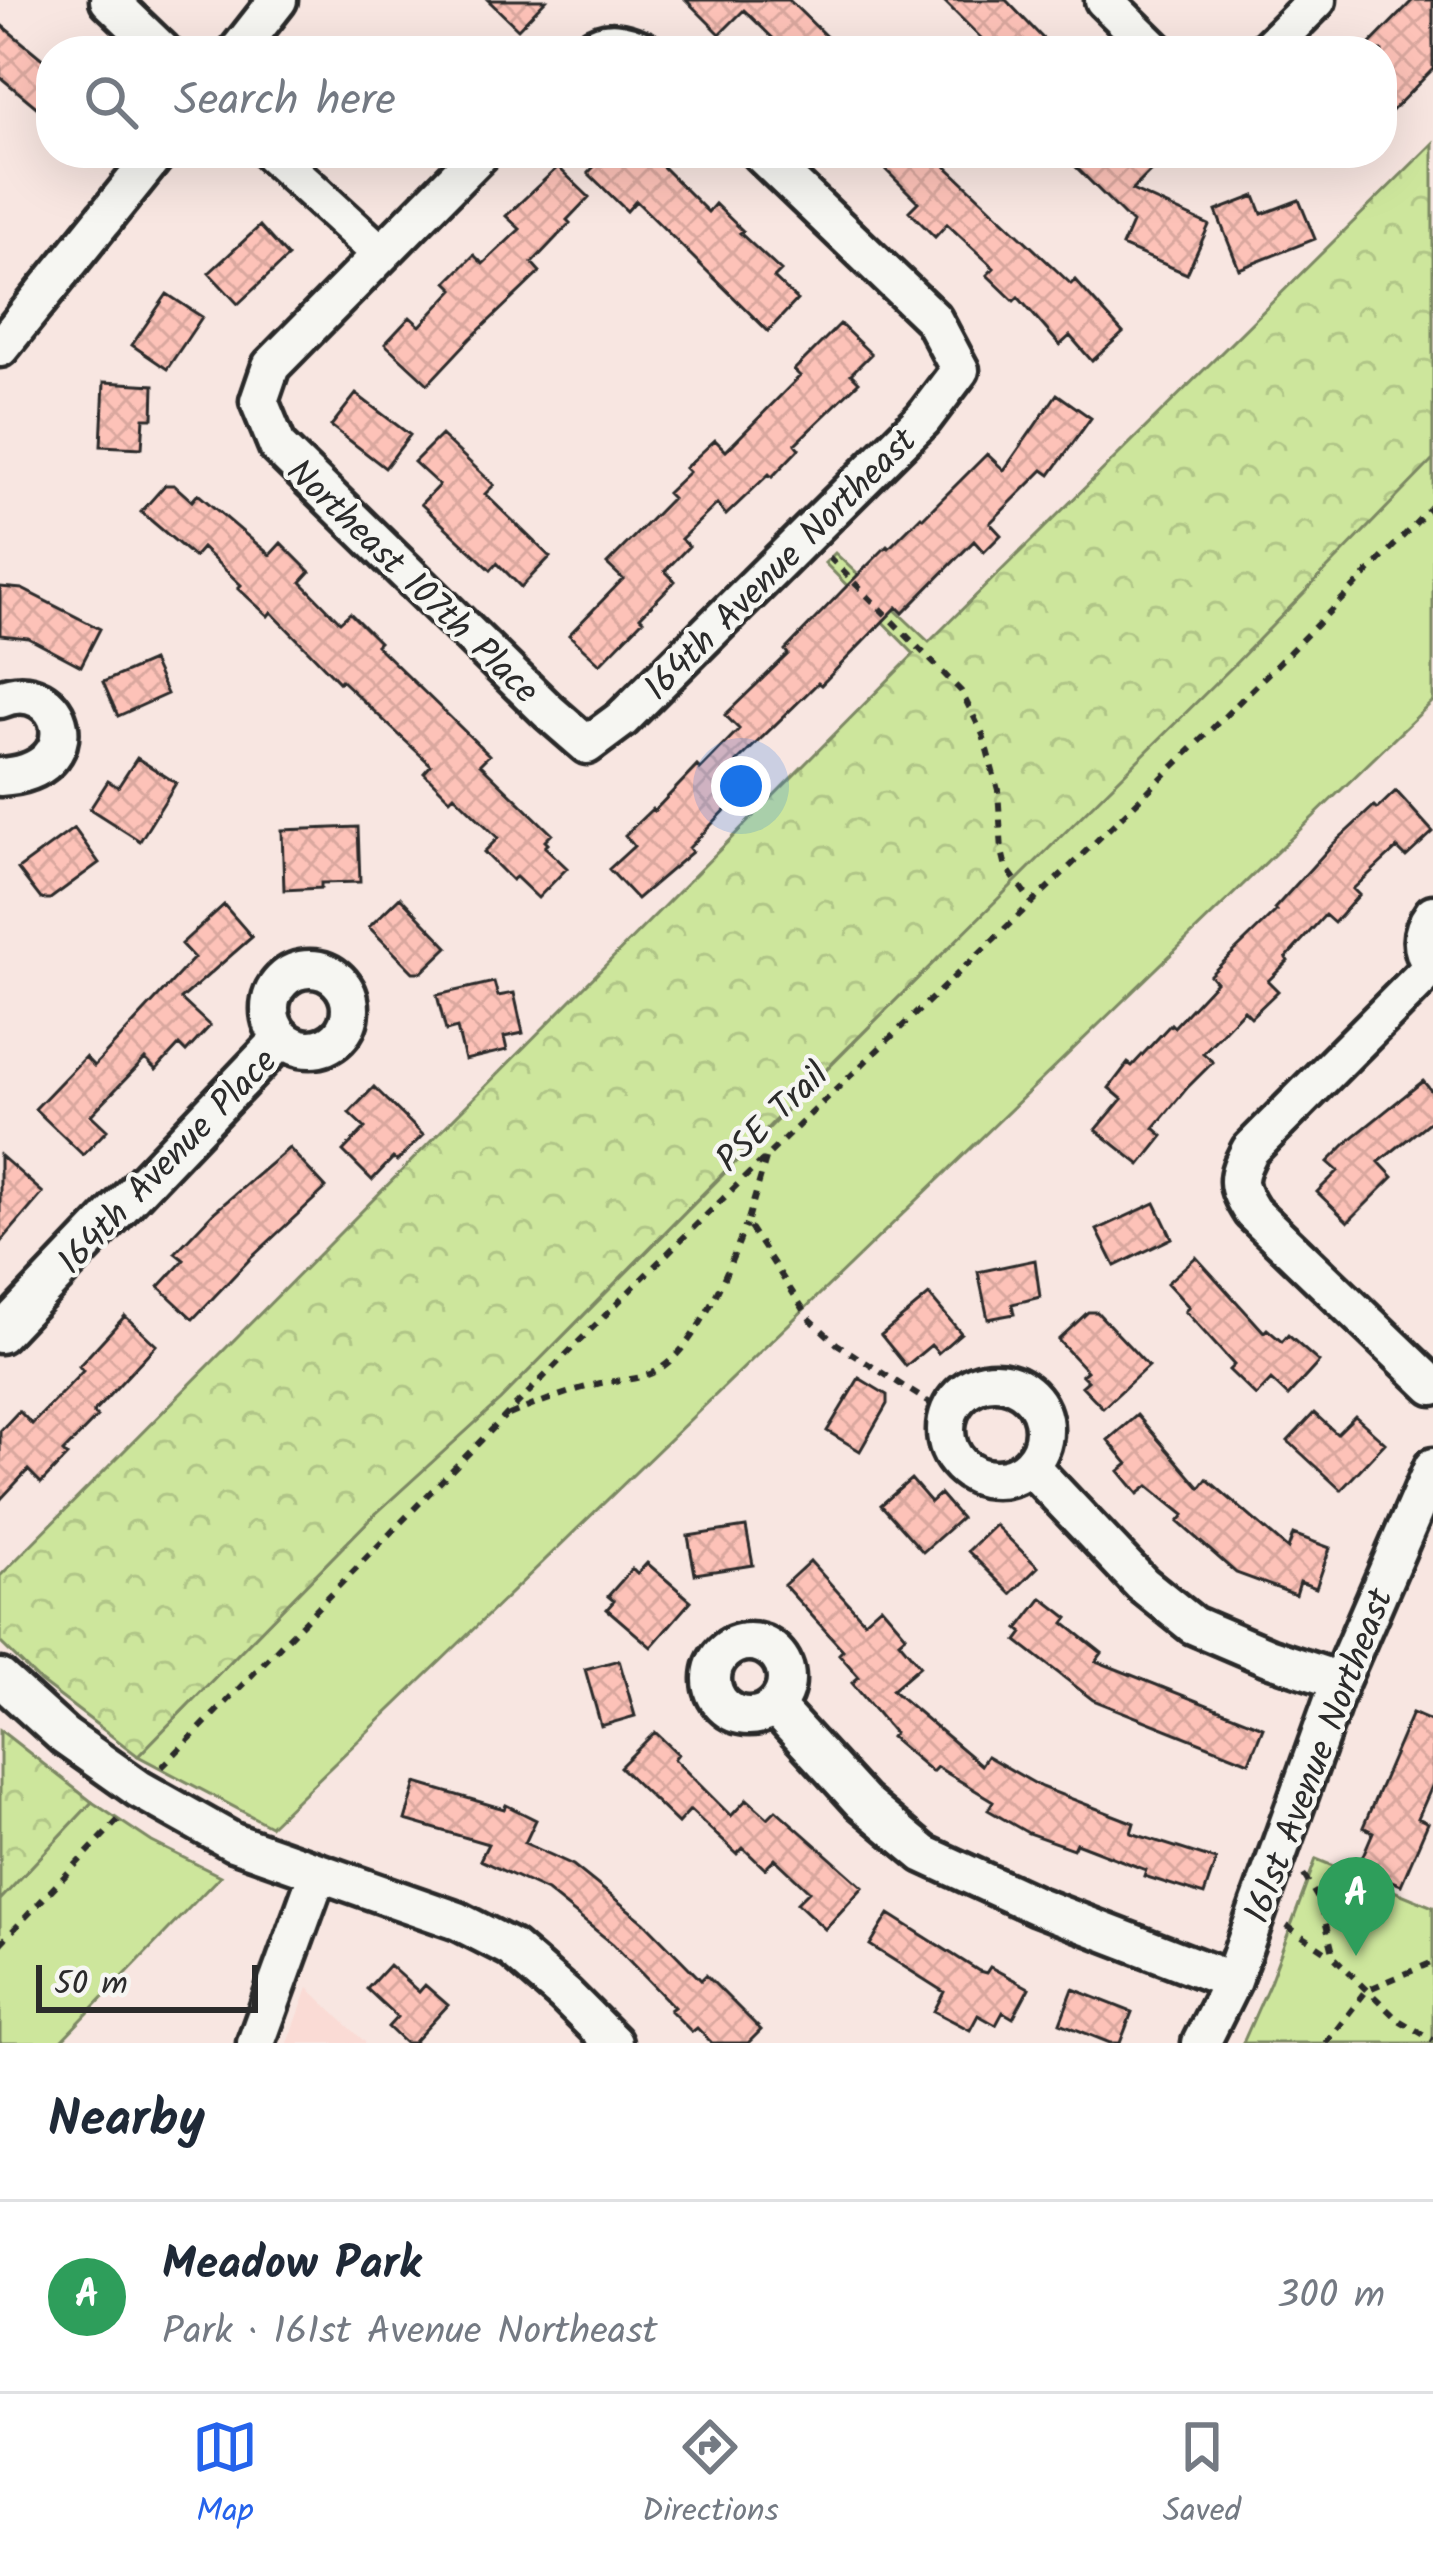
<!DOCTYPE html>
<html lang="en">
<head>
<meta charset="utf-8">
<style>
	:root { --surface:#fff; --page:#f6f6f7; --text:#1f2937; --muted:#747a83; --line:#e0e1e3; --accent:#2563eb }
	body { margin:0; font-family:Kalam,sans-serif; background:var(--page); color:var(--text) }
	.scale { position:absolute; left:36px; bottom:30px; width:222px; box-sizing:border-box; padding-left:12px; border:6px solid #2b2b2b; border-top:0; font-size:33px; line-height:42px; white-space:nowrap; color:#2b2b2b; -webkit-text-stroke:9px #f6f6f2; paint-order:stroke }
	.you { position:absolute; left:741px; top:786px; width:42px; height:42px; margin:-30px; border:9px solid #fff; border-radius:50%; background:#1a73e8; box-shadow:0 0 0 18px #1a73e833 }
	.badge { display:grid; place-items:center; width:78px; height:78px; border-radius:50%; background:var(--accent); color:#fff; font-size:39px; font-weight:700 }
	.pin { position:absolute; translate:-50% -99px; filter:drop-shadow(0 3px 6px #0008) }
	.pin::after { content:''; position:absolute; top:63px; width:42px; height:36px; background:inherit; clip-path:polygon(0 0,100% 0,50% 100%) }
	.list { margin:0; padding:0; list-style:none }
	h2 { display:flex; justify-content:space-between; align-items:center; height:156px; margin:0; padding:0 48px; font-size:51px }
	h2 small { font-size:39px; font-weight:400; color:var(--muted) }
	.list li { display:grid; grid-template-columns:78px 1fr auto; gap:36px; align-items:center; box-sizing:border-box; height:192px; padding:0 48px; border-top:3px solid var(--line) }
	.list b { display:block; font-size:45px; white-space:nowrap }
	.list p { margin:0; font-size:39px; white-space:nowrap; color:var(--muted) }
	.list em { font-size:39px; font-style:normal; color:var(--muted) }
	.icon { flex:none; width:66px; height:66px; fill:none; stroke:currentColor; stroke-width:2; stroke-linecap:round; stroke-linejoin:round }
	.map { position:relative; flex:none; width:1433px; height:2043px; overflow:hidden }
	.search { position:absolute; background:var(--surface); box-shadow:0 12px 48px #0002; left:36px; right:36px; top:36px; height:132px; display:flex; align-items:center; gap:30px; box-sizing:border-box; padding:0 42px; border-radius:48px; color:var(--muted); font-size:45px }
	.sheet { height:348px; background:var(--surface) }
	nav { display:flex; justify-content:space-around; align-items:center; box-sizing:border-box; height:168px; border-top:3px solid var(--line); background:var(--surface); font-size:33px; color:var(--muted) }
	nav a { display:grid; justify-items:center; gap:6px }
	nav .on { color:var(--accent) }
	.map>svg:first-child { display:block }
	.built { fill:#fadbd5 }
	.green { fill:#cde69c; stroke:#7c8864; stroke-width:3 }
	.forest { fill:url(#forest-crowns); stroke:#7c8864; stroke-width:3 }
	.building { fill:url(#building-cross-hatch); stroke:#2b2b2b; stroke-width:3 }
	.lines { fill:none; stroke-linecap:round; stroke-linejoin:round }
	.minor-casing { stroke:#2b2b2b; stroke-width:45 }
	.path { stroke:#2b2b2b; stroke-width:6; stroke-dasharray:9 9; stroke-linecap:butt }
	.minor { stroke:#f6f6f2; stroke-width:36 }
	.labels { text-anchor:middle; stroke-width:9; stroke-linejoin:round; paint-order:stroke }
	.street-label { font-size:36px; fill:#2b2b2b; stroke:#f6f6f2 }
</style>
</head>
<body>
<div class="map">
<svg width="1433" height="2043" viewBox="0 0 1433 2043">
	<defs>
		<pattern id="forest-crowns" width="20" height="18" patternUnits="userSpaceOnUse" patternTransform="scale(3)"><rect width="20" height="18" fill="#cde69c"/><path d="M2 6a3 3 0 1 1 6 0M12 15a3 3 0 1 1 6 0" fill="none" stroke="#b0c587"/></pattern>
		<pattern id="building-cross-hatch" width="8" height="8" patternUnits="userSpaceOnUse" patternTransform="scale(3)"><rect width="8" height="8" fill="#fdc2b8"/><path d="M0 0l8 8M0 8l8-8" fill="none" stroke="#d9a79e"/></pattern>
	</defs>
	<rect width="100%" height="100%" fill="#f8e6e1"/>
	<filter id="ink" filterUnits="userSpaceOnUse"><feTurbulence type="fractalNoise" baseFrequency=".00833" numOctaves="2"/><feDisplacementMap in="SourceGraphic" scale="24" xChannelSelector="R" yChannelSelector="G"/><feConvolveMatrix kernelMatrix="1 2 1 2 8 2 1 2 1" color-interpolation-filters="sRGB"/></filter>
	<g filter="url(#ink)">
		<path class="built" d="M 308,1988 L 366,2043 L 288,2043 Z"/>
		<path class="green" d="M 1433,457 L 1433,701 L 270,1826 L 138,1756 L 372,1517 L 500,1400 Z
			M 92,1802 L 152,1842 L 220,1876 L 59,2043 L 0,2043 L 0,1900 Z
			M 1316,1859 L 1433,1907 L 1433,2043 L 1243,2043 L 1270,1982 Z"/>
		<path class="forest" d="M 1433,143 L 1433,460 L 1233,666 L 790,1105 L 500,1400 L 372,1517 L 138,1756 L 41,1682 L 0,1642 L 0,1576 L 914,654 L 825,563 L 835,553 L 929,642 Z
			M 0,1730 L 92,1802 L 0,1900 Z"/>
		<path class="building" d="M 488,0 L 546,0 L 518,29 Z
			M 686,0 L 789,0 L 841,51 L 786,51 L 744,10 L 720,34 Z
			M 943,0 L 1006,0 L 1055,51 L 994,51 Z
			M 1413,0 L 1433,0 L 1433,69 L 1382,121 L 1382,51 L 1363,51 Z
			M 0,24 L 51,66 L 51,119 L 0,77 Z
			M 607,153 L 649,153 L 708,212 L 715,204 L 743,231 L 740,233 L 781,271 L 774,278 L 797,300 L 768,331 L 636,201 L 627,211 L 588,173 Z
			M 869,153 L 932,153 L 1071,284 L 1075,280 L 1123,333 L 1092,361 L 1070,336 L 1060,345 L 1018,297 L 1014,301 L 987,275 L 994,268 L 947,224 L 935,237 L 909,211 L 918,202 Z
			M 1062,153 L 1147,153 L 1158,164 L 1132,190 L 1209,225 L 1187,274 L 1122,246 L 1132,223 Z
			M 558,167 L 589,197 L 567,220 L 570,223 L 532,263 L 540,272 L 470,339 L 428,384 L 385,344 L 410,317 L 420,326 L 454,289 L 447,282 L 474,255 L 483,264 L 520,229 L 506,216 Z
			M 1255,196 L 1262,214 L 1299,200 L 1315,239 L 1239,269 L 1216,211 Z
			M 260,226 L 288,257 L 238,304 L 209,273 Z
			M 167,294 L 202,317 L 167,369 L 132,345 Z
			M 840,324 L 871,354 L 851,374 L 859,382 L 795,444 L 799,449 L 772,477 L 769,474 L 726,515 L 717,504 L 681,539 L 689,546 L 665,571 L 675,581 L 640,617 L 643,620 L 600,664 L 569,635 L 623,579 L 607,564 L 672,498 L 667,493 L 689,472 L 685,468 L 715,440 L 726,451 L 800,376 L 794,370 Z
			M 104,382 L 154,385 L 153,418 L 144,418 L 142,448 L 101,446 Z
			M 356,394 L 410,435 L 385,468 L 331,426 Z
			M 1057,394 L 1091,418 L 1050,475 L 1043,470 L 990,523 L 1001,535 L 984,552 L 974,541 L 903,613 L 897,607 L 821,685 L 818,683 L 737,762 L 752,776 L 731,797 L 734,801 L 689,848 L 692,852 L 637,899 L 609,869 L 634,846 L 625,835 L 652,809 L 654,811 L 697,766 L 700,769 L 739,729 L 725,715 L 788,654 L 785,650 L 843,590 L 887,546 L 889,548 L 921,516 L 923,518 L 987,454 L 1004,470 Z
			M 441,435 L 494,485 L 485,494 L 550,557 L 521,587 L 497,563 L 491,570 L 421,504 L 439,485 L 414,462 Z
			M 165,485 L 174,485 L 192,501 L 198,494 L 270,555 L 281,543 L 310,572 L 301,582 L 340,622 L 350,613 L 379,642 L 376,645 L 489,755 L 480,764 L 552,834 L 545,841 L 548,844 L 545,847 L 567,868 L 538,898 L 516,877 L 512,880 L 484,852 L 498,838 L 454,795 L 450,799 L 424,773 L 431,765 L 341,680 L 339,682 L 271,612 L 268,616 L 238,588 L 241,585 L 202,548 L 194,557 L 141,512 Z
			M 0,587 L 22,589 L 100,629 L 81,666 L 28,638 L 0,635 Z
			M 152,661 L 167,694 L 118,716 L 103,682 Z
			M 137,758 L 176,783 L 140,841 L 90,809 L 108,781 L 118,787 Z
			M 1396,791 L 1433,832 L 1406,857 L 1397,848 L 1353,889 L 1359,895 L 1334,923 L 1325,915 L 1286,958 L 1288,961 L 1268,981 L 1278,991 L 1251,1017 L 1244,1010 L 1203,1053 L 1213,1062 L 1187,1088 L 1154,1128 L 1163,1136 L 1140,1165 L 1096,1130 L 1122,1099 L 1109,1088 L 1128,1063 L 1132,1066 L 1171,1024 L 1174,1027 L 1216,982 L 1210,975 L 1276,911 L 1274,909 L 1333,844 L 1374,806 L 1377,809 Z
			M 358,827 L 360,882 L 321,883 L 321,888 L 284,890 L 282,830 Z
			M 74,828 L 99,863 L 50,899 L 41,899 L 18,869 Z
			M 400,897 L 448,947 L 422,972 L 413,972 L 369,927 Z
			M 224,905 L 252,937 L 181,999 L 210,1026 L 186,1052 L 179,1045 L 156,1070 L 145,1059 L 91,1115 L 107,1130 L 83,1155 L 35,1109 L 85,1057 L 94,1066 L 194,958 L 181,944 Z
			M 494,982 L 498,996 L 514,993 L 523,1033 L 504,1037 L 507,1050 L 465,1060 L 457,1028 L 446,1031 L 437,995 Z
			M 1423,1081 L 1433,1093 L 1433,1119 L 1379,1162 L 1393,1177 L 1348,1222 L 1317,1192 L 1338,1171 L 1328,1162 L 1352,1138 Z
			M 374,1087 L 423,1135 L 397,1161 L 393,1158 L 372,1180 L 343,1151 L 365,1128 L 349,1113 Z
			M 289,1148 L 326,1188 L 251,1258 L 193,1319 L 159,1287 L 184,1260 L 175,1253 L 213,1213 Z
			M 0,1155 L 43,1193 L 0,1243 Z
			M 1155,1203 L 1172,1238 L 1115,1266 L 1097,1230 Z
			M 1196,1257 L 1264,1332 L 1267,1329 L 1282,1342 L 1288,1335 L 1319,1362 L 1288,1396 L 1271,1380 L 1256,1396 L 1229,1370 L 1234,1365 L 1185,1311 L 1189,1307 L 1167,1283 Z
			M 1035,1260 L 1040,1297 L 1012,1304 L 1014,1314 L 988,1319 L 978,1272 Z
			M 929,1295 L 961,1333 L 938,1353 L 931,1345 L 906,1366 L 881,1335 Z
			M 1088,1312 L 1097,1312 L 1148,1366 L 1103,1408 L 1082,1386 L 1088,1381 L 1082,1375 L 1087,1371 L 1058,1340 Z
			M 125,1316 L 156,1345 L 93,1413 L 97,1417 L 63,1452 L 67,1456 L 41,1483 L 28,1470 L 0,1500 L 0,1431 L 19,1411 L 32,1424 L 83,1371 L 79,1366 Z
			M 859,1378 L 887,1395 L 887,1404 L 860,1451 L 827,1431 Z
			M 1314,1413 L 1337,1434 L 1355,1416 L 1385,1443 L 1341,1490 L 1288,1441 Z
			M 1137,1415 L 1200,1488 L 1207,1479 L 1288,1549 L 1293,1534 L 1330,1548 L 1316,1588 L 1300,1582 L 1296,1595 L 1236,1573 L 1178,1522 L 1184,1515 L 1148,1486 L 1138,1494 L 1119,1471 L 1128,1464 L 1108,1440 Z
			M 911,1479 L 931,1502 L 940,1494 L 961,1518 L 923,1552 L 881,1505 Z
			M 995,1525 L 1038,1567 L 1011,1594 L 968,1551 Z
			M 746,1527 L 753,1565 L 695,1574 L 688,1536 Z
			M 810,1561 L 864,1621 L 881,1606 L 906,1635 L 899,1641 L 920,1666 L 892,1690 L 981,1765 L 987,1756 L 1041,1787 L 1134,1823 L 1131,1833 L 1216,1860 L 1204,1895 L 1144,1876 L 1146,1870 L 1076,1843 L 1073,1849 L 1028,1833 L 988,1810 L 993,1801 L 937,1767 L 932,1772 L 891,1737 L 894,1733 L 852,1683 L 859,1677 L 839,1654 L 843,1650 L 784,1585 Z
			M 647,1563 L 691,1601 L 651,1647 L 607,1609 L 614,1601 L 608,1596 L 632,1569 L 637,1574 Z
			M 1042,1598 L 1068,1618 L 1064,1623 L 1102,1653 L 1096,1661 L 1263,1727 L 1249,1762 L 1093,1700 L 1017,1641 L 1023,1633 L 1018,1629 Z
			M 619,1660 L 635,1716 L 601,1726 L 585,1669 Z
			M 1412,1713 L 1433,1722 L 1433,1784 L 1418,1818 L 1428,1823 L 1401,1885 L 1358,1867 L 1373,1832 L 1363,1827 Z
			M 655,1732 L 678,1754 L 674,1759 L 731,1816 L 747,1799 L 768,1818 L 776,1810 L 863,1887 L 825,1929 L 797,1903 L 809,1891 L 775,1859 L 765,1869 L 743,1848 L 737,1854 L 690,1810 L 678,1823 L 620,1767 Z
			M 416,1783 L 504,1809 L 506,1805 L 536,1820 L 525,1843 L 573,1865 L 644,1922 L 701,1980 L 706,1975 L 761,2030 L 748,2043 L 712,2043 L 697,2028 L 692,2032 L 670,2010 L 674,2007 L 613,1944 L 547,1891 L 480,1860 L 488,1844 L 405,1820 Z
			M 889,1914 L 979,1971 L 986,1973 L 990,1967 L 1029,1988 L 1013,2018 L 1003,2012 L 996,2025 L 978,2015 L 970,2030 L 934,2011 L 944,1992 L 870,1945 Z
			M 389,1965 L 419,1992 L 425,1985 L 448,2005 L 413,2043 L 405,2043 L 388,2027 L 397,2017 L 367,1989 Z
			M 1073,1989 L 1132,2012 L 1120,2043 L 1110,2043 L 1060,2023 Z"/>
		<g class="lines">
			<g class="minor-casing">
				<path id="minor" d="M 109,0 L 162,51
					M 1104,0 L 1156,51
					M 238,51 L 278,0
					M 588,51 C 606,37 624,42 644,51
					M 1266,51 L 1317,0
					M 271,153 L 380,253
					M 481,153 L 271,366 L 259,401 L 278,447 L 549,712 L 587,745 L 622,719 L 923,419 L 960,370 L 933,319 L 760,153
					M 0,348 L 157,153
					M 0,699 C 63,673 94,772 0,777
					M 1433,914 C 1419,933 1420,950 1433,968
					M 1432,967 L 1250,1150 C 1235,1178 1235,1185 1252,1212 L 1433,1386
					M270 1009a40 40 0 1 1 80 0a40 40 0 1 1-80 0Z
					M 0,1334 L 282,1038
					M946 1430a49 49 0 1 1 98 0a49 49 0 1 1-98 0Z
					M 1030,1466 L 1142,1584 L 1193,1625 L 1268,1657 L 1340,1681
					M712 1679a37 37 0 1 1 74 0a37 37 0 1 1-74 0Z
					M 0,1678 L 64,1736 L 139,1789 L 233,1842 L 458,1921 L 511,1948 L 565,1995 L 613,2043
					M 774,1706 L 862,1802 L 924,1854 L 1037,1906 L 1232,1981
					M 256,2043 L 318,1873
					M 1201,2043 L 1232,1981 L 1340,1681 L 1433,1467"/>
			</g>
			<path class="path" d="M 214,155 L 214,153
				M 829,557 L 961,691 L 983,735 L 998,790 L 1002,851 L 1006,867 L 1032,903
				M 766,1159 L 747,1223 L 810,1319 L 837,1344 L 933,1405
				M 509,1415 C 538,1403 567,1392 597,1384 C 612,1380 629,1381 644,1376 C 694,1362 728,1269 746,1225
				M 162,1767 C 364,1561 563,1353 770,1153 C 992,939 1220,729 1433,505
				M 1304,1875 L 1321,1904 L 1334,1957 L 1397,2019 L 1433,2040
				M 1287,1926 L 1331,1955
				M 0,1944 L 124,1814
				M 1326,2043 L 1367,1990 L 1433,1962"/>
			<use href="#minor" class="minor"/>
		</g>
	</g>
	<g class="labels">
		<g class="street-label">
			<text transform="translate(779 563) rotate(-45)" y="13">164th Avenue Northeast</text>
			<text transform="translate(414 580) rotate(44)" y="13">Northeast 107th Place</text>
			<text transform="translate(771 1116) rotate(-44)" y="13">PSE Trail</text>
			<text transform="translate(166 1160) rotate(-46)" y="13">164th Avenue Place</text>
			<text transform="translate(1317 1755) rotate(-69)" y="13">161st Avenue Northeast</text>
		</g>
	</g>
</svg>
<div class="scale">50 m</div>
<div class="you"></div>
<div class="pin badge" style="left:1356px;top:1956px;background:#2e9e5b">A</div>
<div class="search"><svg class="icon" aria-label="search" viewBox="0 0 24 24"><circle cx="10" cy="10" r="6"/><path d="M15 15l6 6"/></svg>Search here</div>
</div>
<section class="sheet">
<h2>Nearby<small></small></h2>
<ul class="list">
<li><span class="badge" style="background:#2e9e5b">A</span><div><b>Meadow Park</b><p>Park · 161st Avenue Northeast</p></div><em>300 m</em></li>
</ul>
</section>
<nav>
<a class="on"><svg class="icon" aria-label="map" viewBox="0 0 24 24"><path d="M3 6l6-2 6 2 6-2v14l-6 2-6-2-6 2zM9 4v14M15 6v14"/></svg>Map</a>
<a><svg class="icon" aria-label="directions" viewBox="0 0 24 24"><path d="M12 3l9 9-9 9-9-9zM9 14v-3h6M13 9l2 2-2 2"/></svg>Directions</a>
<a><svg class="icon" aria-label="saved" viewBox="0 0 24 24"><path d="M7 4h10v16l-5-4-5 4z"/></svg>Saved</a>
</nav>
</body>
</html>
